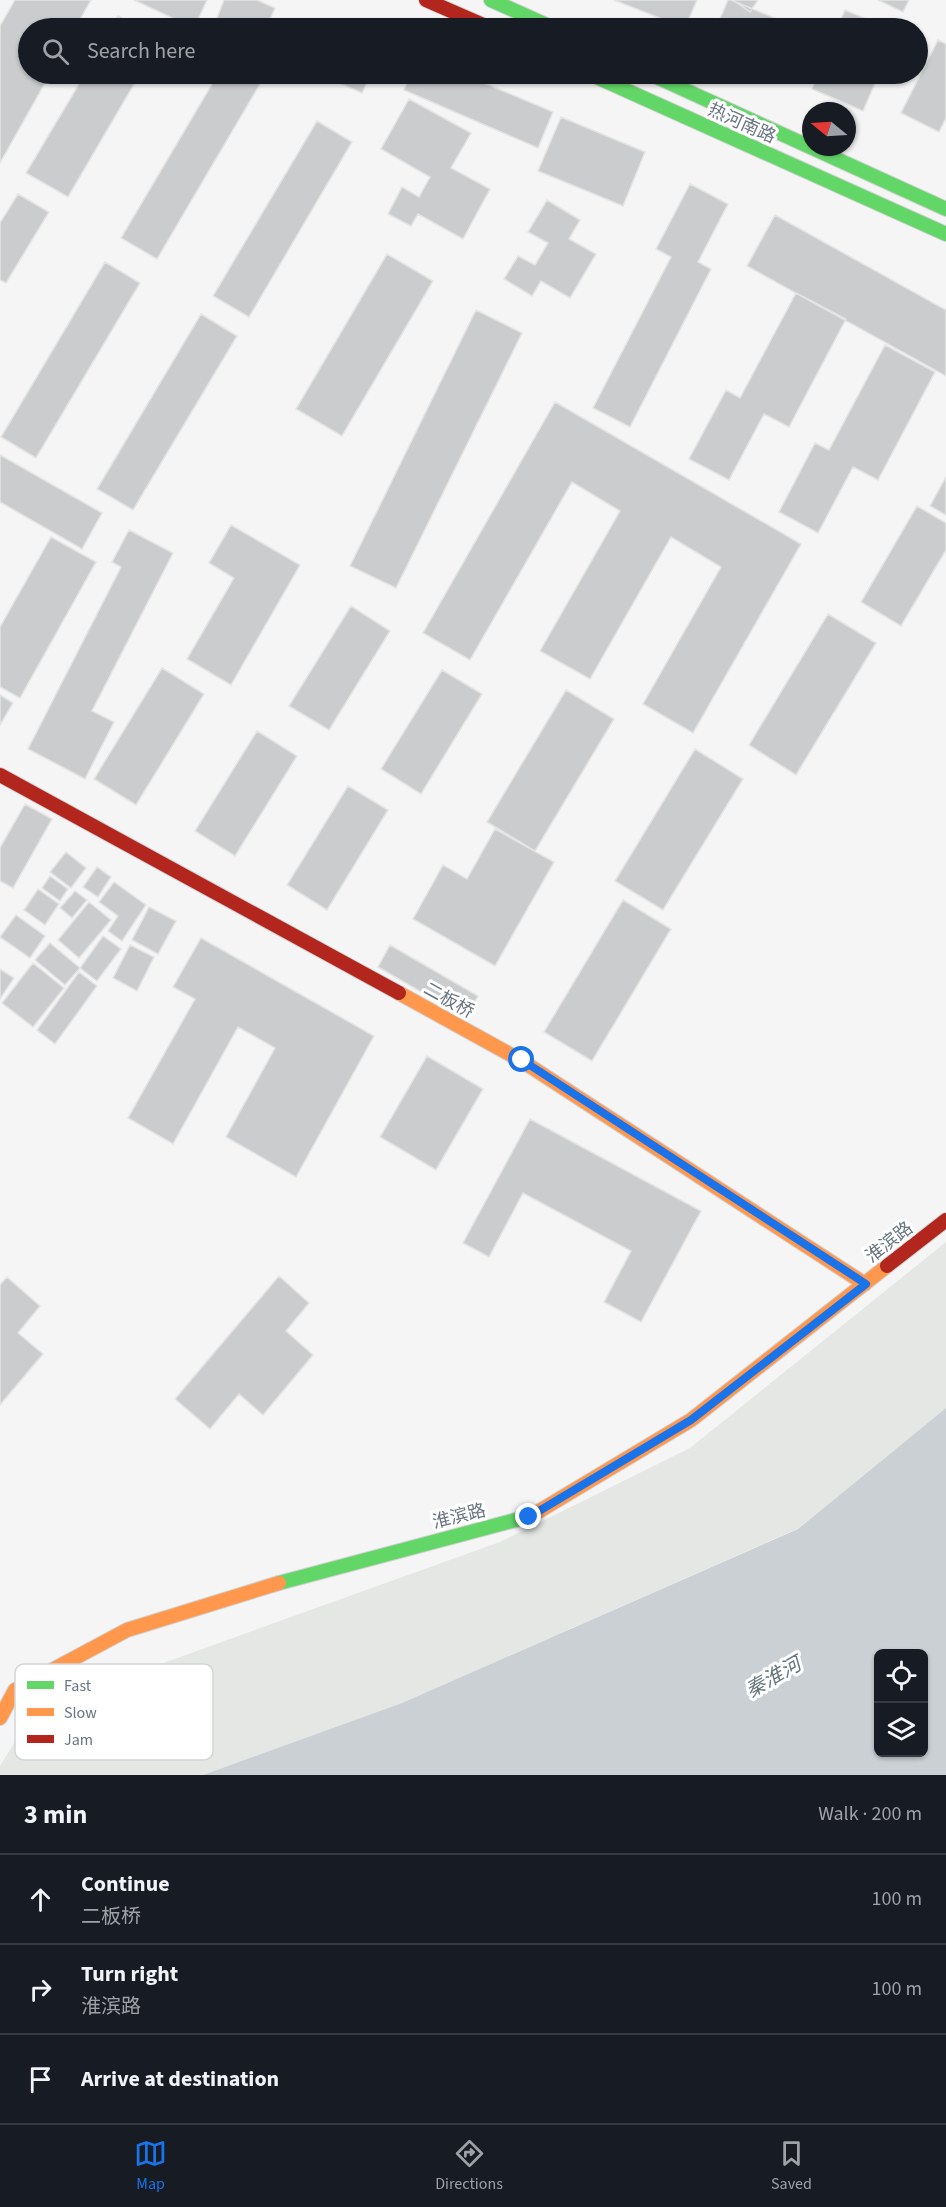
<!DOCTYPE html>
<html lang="en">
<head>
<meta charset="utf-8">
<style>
	:root { --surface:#171b24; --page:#20242c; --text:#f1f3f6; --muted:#9ea1a6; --line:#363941; --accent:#1a73e8 }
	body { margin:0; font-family:"Source Sans 3","Noto Sans SC",sans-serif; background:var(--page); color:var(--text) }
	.controls { position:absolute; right:18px; bottom:18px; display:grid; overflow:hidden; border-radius:9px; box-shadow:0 2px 4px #0004 }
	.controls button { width:54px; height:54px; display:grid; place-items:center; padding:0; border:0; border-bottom:2px solid var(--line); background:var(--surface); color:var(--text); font:30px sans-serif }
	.compass { position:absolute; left:802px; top:102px; width:54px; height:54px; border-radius:50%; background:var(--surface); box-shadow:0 2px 4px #0004; rotate:288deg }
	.stop { position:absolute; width:18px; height:18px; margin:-14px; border:4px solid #1a73e8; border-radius:50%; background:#fff }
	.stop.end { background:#1a73e8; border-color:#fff; box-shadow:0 2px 6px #0008 }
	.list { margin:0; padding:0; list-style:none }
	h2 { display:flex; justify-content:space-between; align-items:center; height:78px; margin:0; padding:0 24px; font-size:26px }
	h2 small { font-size:20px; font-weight:400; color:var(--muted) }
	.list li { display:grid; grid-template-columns:39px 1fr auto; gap:18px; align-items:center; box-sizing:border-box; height:90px; padding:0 24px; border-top:2px solid var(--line) }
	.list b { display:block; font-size:22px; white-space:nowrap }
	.list p { margin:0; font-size:20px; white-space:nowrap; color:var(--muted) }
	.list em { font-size:20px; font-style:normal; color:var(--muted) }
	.icon { flex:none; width:33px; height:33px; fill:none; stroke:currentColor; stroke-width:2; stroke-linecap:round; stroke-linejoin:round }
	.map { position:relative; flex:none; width:946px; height:1775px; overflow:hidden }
	.search { position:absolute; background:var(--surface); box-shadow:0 2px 4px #0004; left:18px; right:18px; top:18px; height:66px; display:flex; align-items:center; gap:15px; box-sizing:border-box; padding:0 21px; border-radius:33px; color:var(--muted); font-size:22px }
	.sheet { height:348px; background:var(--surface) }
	nav { display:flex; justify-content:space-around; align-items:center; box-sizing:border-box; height:84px; border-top:2px solid var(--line); background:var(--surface); font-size:16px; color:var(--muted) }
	nav a { display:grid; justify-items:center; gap:3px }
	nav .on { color:var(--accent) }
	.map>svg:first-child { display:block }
	.green { fill:#e4e7e3 }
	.water { fill:#cad0d3; fill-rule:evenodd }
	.building { fill:#cbcccd; stroke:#e4e4e4; stroke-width:1.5 }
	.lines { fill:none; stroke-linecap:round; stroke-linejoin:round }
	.fast-casing { stroke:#d1d2d2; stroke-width:16 }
	.slow-casing { stroke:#d1d2d2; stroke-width:16 }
	.jam-casing { stroke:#d1d2d2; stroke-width:16 }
	.fast { stroke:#63d668; stroke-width:14 }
	.slow { stroke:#ff974d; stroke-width:14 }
	.jam { stroke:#b3261e; stroke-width:14 }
	.route { stroke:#1a73e8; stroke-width:8 }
	.labels { text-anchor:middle; stroke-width:6; stroke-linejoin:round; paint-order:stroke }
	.street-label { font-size:18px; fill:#697681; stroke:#fff }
	.water-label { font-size:20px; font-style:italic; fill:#65767d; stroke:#fff }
	.key { fill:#fff; stroke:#d2d6d9; stroke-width:1.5 }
	.key-label { font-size:16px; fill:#697681 }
</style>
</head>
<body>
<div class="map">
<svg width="946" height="1775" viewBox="0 0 946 1775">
	<rect width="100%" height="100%" fill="#f5f5f5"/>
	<path class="green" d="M 946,1242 L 946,1408 L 799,1528 L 402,1703 L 203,1775 L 0,1775 L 0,1766 L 35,1709 L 500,1542 L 690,1448 Z"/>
	<path class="water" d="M 946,1408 L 946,1775 L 203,1775 L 402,1703 L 798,1529 ZM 878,1654 L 924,1654 L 924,1752 L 878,1752 Z"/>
	<path class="building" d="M 15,0 L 91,0 L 75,28 L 28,28 L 28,74 L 50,74 L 0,163 L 0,26 Z
		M 134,0 L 207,0 L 194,28 Z
		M 224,0 L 257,0 L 275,8 L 266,28 L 227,28 L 215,23 Z
		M 614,0 L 697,0 L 685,28 Z
		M 728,0 L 731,0 L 799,28 L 716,28 Z
		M 733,0 L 758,0 L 750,12 Z
		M 878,0 L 909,0 L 903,12 Z
		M 845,10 L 888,28 L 837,28 Z
		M 118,16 L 139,28 L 111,28 Z
		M 326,19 L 347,28 L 321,28 Z
		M 300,21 L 315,28 L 297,28 Z
		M 938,40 L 946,44 L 946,118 L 939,132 L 901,113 Z
		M 85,74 L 140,74 L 68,197 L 26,173 Z
		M 218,74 L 242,74 L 260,84 L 157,259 L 121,238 Z
		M 319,74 L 371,74 L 362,93 Z
		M 411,74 L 463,74 L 553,112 L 538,148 L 404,90 Z
		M 818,74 L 879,74 L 863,111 L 812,89 Z
		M 409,99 L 471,133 L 451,168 L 490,189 L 463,239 L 418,214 L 411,226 L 388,214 L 402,187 L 419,197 L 430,177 L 381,149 Z
		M 561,117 L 645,152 L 623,206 L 538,171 Z
		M 317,121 L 352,142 L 249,317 L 213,296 Z
		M 690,184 L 728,204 L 698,262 L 711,269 L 630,427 L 593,408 L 671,257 L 656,249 Z
		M 18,194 L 49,212 L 6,283 L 0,280 L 0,223 Z
		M 547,200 L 580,220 L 569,239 L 596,254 L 570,298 L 541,281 L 532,296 L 504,279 L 518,256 L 535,265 L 548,243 L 528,232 Z
		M 775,215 L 946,310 L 946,376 L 747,266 Z
		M 387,254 L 433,281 L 342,436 L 296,409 Z
		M 105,262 L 140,283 L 36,458 L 1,437 Z
		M 796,293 L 846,319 L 789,427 L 764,414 L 729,480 L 689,459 L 726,390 L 740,398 Z
		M 476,310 L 522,333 L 396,588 L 350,566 Z
		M 201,314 L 237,336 L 133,510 L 97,489 Z
		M 885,345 L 935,372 L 878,480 L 853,467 L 818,533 L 779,512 L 815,443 L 829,450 Z
		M 555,402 L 801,544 L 693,733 L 643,704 L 721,567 L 671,537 L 590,679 L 540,651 L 620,511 L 572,482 L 470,660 L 423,633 Z
		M 0,455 L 102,513 L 82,549 L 0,502 Z
		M 946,477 L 946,515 L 930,506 Z
		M 917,506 L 946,523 L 946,550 L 901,626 L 861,602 Z
		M 231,525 L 300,565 L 231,685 L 187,659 L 234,578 L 209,563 Z
		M 129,530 L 173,553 L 92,711 L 114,722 L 85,779 L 28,749 L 121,567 L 112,562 Z
		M 51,537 L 96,562 L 20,698 L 0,687 L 0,627 Z
		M 351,606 L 390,631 L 329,730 L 289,706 Z
		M 828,614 L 876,643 L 796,775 L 749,745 Z
		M 162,668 L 204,694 L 136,805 L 94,779 Z
		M 442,670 L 482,694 L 421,794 L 381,769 Z
		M 566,690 L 614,719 L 535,851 L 487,822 Z
		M 0,695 L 13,703 L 0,725 Z
		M 257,731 L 297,756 L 235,856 L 195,831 Z
		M 695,749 L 743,779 L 663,910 L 615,881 Z
		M 348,786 L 388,810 L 327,910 L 287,885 Z
		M 25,804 L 52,819 L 13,888 L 0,881 L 0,848 Z
		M 495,829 L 554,862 L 495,966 L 413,919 L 443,865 L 467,879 Z
		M 66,852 L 86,868 L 71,888 L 50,872 Z
		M 97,867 L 111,877 L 98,897 L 83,887 Z
		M 50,876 L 68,889 L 60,901 L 42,888 Z
		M 114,882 L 146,905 L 122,941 L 108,931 L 118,916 L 99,902 Z
		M 38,889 L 59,904 L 45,925 L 24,910 Z
		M 75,891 L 87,900 L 72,918 L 60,908 Z
		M 623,900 L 671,929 L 592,1061 L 544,1032 Z
		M 89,902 L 111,920 L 79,958 L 58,940 Z
		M 149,907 L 176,921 L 158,954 L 132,940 Z
		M 16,915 L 45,936 L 30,958 L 0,937 Z
		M 103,936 L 121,949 L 97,981 L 80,968 Z
		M 201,938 L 374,1036 L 296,1177 L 226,1137 L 275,1048 L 238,1027 L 173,1144 L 128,1118 L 195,999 L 173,987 Z
		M 50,943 L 80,968 L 65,985 L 35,960 Z
		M 130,945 L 154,957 L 137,991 L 113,978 Z
		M 390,945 L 478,996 L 466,1018 L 378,967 Z
		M 33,963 L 64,988 L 33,1027 L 2,1003 Z
		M 0,969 L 14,978 L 0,999 Z
		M 79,972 L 97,986 L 55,1044 L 37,1030 Z
		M 427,1056 L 483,1089 L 436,1170 L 380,1137 Z
		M 530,1119 L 701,1211 L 641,1322 L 604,1302 L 631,1251 L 523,1193 L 489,1257 L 463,1243 Z
		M 279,1276 L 309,1303 L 286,1331 L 313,1355 L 263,1415 L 239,1394 L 210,1429 L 175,1399 Z
		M 7,1277 L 40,1306 L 18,1333 L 43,1354 L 0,1405 L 0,1285 Z"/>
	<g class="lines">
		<g class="fast-casing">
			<path id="fast" d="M 491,0 L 553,28
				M 590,74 L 946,234
				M 650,74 L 946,209
				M 279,1583 L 531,1516"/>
		</g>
		<g class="slow-casing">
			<path id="slow" d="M 399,993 L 522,1061 L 865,1284
				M 531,1516 L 691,1420 L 887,1266
				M 0,1718 L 15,1690 L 127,1630 L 279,1583"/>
		</g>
		<g class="jam-casing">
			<path id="jam" d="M 426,0 L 490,28
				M 0,775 L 399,993
				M 887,1266 L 946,1220"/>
		</g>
		<use href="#fast" class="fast"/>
		<use href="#slow" class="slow"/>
		<use href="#jam" class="jam"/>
	</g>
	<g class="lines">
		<path class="route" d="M 522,1060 L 866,1284 L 691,1420 L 529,1517"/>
	</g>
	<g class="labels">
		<g class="street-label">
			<text transform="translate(742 123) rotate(24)" y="6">热河南路</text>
			<text transform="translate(449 1000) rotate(29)" y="6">二板桥</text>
			<text transform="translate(889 1242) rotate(-38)" y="6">淮滨路</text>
			<text transform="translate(459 1516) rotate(-14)" y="6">淮滨路</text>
		</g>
		<g class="water-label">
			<text transform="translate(773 1677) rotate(-30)" y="7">秦淮河</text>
		</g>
	</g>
	<rect x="15" y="1664" width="198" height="96" rx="9" class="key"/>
	<rect x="27" y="1681" width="27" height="8" fill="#63d668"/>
	<rect x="27" y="1708" width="27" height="8" fill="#ff974d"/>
	<rect x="27" y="1735" width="27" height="8" fill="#b3261e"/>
	<g class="key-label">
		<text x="64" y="1691">Fast</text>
		<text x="64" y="1718">Slow</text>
		<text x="64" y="1745">Jam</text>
	</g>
</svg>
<div class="controls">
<button><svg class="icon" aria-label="locate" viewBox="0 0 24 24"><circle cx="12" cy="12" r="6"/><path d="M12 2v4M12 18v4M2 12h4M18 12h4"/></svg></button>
<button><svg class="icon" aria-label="layers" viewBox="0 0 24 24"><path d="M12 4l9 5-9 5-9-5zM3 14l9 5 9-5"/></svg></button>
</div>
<svg class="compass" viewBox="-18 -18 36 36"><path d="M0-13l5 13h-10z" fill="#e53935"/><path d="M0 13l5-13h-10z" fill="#9ea1a6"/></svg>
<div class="stop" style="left:522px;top:1060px"></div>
<div class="stop end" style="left:529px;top:1517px"></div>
<div class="search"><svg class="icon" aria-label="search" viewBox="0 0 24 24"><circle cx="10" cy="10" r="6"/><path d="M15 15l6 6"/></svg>Search here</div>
</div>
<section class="sheet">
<h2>3 min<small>Walk · 200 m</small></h2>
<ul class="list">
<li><svg class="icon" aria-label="ahead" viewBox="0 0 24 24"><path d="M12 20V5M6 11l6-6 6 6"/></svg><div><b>Continue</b><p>二板桥</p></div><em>100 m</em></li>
<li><svg class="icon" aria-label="right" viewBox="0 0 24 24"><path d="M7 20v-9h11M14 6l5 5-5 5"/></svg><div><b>Turn right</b><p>淮滨路</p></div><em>100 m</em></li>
<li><svg class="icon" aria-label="arrive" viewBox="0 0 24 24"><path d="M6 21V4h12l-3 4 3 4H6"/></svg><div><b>Arrive at destination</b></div></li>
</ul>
</section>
<nav>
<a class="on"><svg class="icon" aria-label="map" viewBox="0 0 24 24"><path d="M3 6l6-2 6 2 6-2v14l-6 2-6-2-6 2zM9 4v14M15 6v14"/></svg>Map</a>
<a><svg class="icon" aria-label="directions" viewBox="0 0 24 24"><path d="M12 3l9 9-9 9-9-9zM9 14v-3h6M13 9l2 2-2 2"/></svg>Directions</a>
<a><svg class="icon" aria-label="saved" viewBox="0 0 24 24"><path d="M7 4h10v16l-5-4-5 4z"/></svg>Saved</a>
</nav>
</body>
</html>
